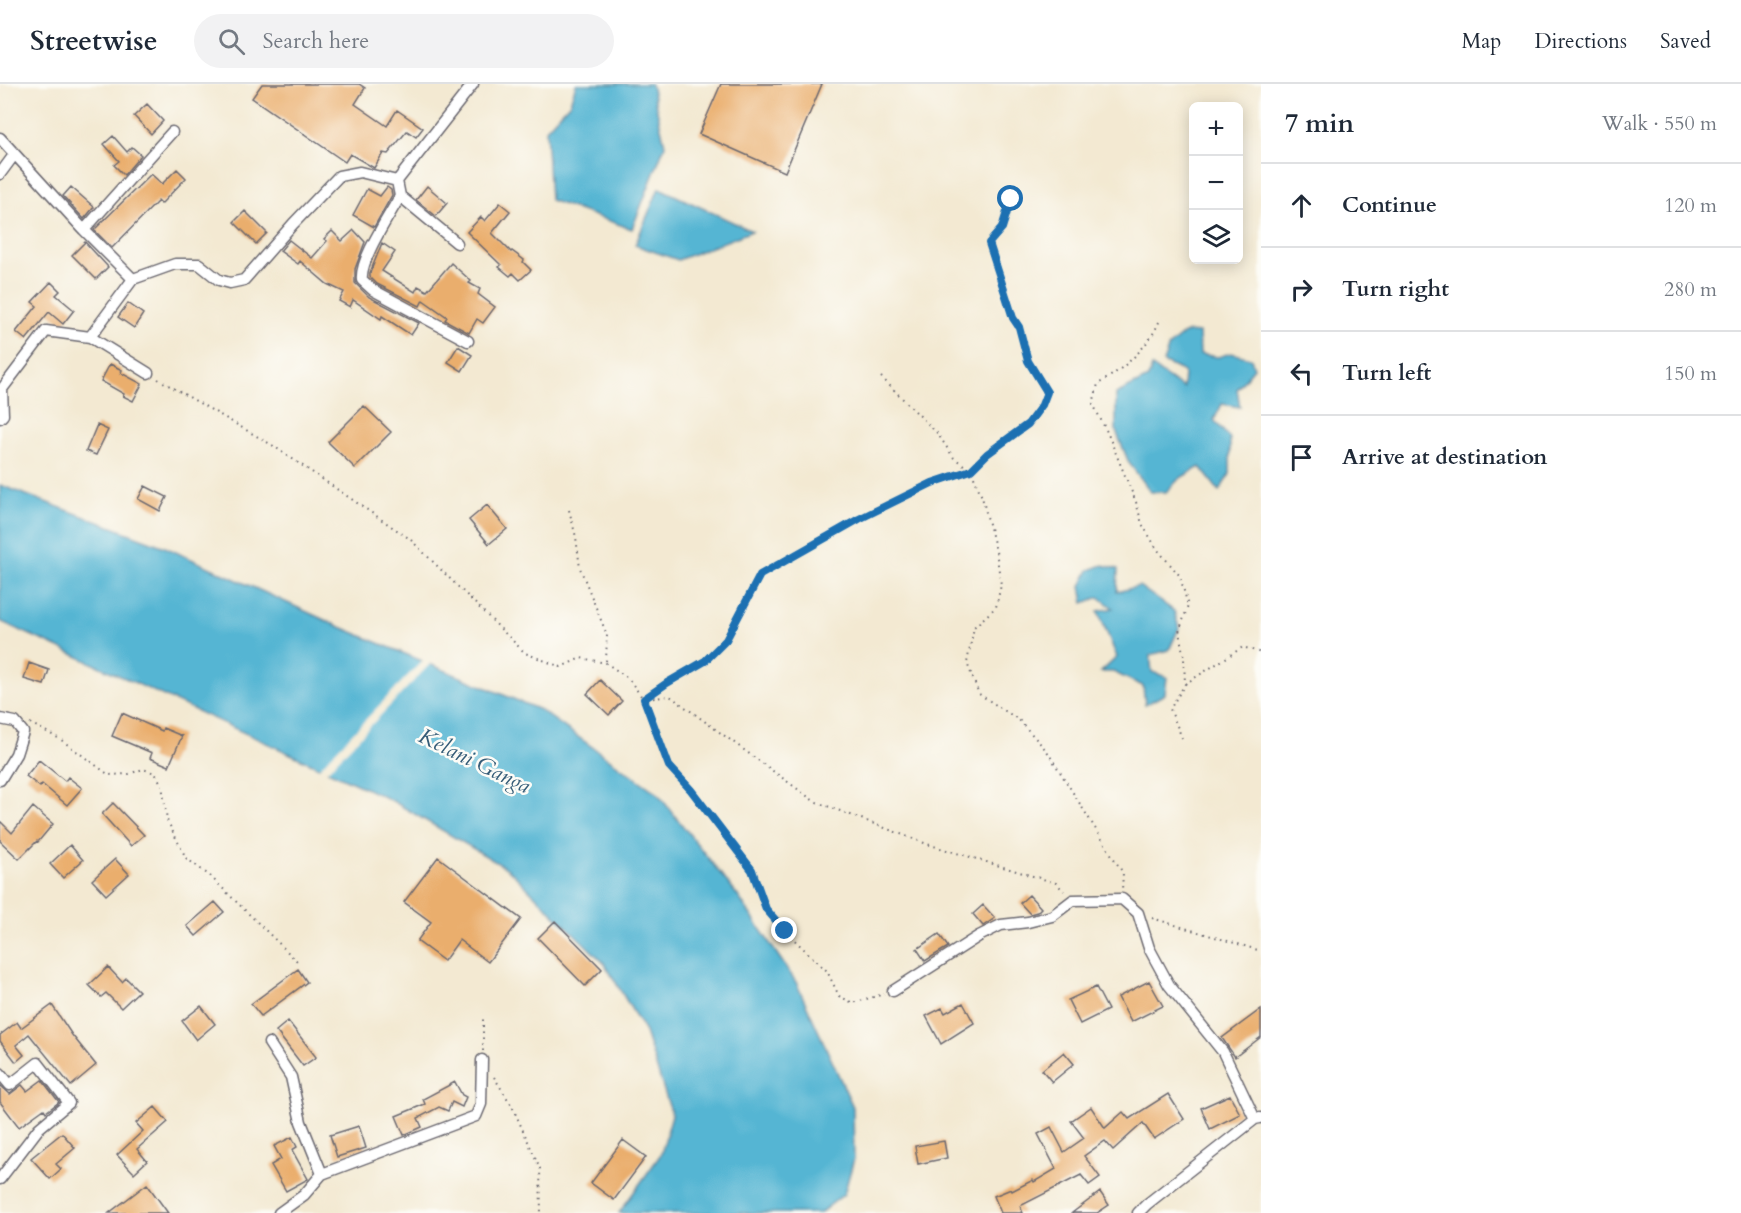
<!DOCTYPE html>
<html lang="en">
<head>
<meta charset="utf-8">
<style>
	:root { --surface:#fff; --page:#f2f2f3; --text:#1f2937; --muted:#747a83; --line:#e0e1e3 }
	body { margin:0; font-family:Cardo,serif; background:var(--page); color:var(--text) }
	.controls { position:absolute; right:18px; top:18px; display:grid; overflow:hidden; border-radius:9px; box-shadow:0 3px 15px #0003 }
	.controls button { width:54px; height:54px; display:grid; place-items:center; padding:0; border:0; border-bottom:2px solid var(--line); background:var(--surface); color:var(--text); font:30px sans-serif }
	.stop { position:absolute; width:18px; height:18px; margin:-14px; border:4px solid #1f6fb2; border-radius:50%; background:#fff }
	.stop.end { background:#1f6fb2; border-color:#fff; box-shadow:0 2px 6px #0008 }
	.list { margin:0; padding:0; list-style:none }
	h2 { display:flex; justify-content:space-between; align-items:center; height:78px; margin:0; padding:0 24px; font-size:26px }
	h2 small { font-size:20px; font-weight:400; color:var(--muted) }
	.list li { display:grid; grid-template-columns:39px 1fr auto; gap:18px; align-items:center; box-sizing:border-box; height:84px; padding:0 24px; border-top:2px solid var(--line) }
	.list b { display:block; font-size:22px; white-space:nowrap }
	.list em { font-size:20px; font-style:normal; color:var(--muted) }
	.icon { flex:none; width:33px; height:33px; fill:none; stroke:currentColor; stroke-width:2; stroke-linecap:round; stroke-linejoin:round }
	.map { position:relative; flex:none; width:1261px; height:1129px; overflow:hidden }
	header { display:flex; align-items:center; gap:36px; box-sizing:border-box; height:84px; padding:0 30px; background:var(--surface); border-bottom:2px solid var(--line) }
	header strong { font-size:28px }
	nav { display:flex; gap:33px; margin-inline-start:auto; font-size:21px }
	.search { width:420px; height:54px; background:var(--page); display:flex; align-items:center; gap:15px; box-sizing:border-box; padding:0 21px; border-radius:33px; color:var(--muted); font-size:22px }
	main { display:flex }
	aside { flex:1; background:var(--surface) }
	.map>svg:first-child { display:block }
	.water { fill:#54b5d3; stroke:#3b6c87; stroke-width:1.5 }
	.pier { fill:#f3e9d2 }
	.building { fill:#eaae6d }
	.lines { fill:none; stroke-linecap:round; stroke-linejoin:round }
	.minor-casing { stroke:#6b6870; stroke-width:13 }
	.path { stroke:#6b6870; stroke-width:2; stroke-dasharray:1.5 4.5; stroke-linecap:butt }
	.minor { stroke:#fff; stroke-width:10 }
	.route { stroke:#1f6fb2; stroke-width:8 }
	.labels { text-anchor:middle; stroke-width:5; stroke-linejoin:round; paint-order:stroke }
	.water-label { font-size:22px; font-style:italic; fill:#365d78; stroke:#fdfcf7 }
</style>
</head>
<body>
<header>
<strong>Streetwise</strong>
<div class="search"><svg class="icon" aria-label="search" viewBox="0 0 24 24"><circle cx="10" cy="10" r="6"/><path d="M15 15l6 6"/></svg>Search here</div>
<nav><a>Map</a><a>Directions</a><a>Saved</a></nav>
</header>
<main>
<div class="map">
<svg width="1261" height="1129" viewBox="0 0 1261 1129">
	<rect width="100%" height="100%" fill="#fdfcf7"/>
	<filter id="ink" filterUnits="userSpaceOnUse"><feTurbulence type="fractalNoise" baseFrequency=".0167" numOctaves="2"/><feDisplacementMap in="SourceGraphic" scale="12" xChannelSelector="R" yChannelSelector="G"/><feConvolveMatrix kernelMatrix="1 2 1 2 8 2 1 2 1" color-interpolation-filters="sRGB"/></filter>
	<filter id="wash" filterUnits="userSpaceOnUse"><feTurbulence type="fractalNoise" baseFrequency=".008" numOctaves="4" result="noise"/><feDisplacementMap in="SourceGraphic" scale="24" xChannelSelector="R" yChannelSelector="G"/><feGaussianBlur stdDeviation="1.35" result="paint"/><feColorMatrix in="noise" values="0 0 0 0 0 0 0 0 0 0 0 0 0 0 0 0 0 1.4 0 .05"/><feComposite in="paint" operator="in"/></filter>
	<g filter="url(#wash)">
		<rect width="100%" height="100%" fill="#f3e9d2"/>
		<path class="water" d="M 576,0 L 651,0 L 665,61 L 632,145 L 550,116 L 546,45 L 570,19 Z
			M 659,104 L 752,147 L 678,176 L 635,161 Z
			M 1186,248 L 1199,249 L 1200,270 L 1218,273 L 1231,269 L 1251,274 L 1254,284 L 1237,305 L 1240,323 L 1222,320 L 1214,336 L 1230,355 L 1230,390 L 1219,407 L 1200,383 L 1180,394 L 1166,408 L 1151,408 L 1129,379 L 1116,347 L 1116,310 L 1148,294 L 1152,283 L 1183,304 L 1184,288 L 1163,278 L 1169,262 Z
			M 0,401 L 165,463 L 338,542 L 540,626 L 657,709 L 738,812 L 796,898 L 853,1023 L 854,1075 L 844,1110 L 820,1129 L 619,1129 L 661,1070 L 672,1031 L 645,948 L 605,880 L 508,785 L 391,716 L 0,537 Z
			M 1103,481 L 1118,485 L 1117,508 L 1139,502 L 1174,527 L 1179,544 L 1169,566 L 1150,571 L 1152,588 L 1167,593 L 1165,610 L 1145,621 L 1143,602 L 1113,588 L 1101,588 L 1117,573 L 1098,527 L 1113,524 L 1099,513 L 1084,519 L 1081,502 L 1089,486 Z"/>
		<path class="pier" d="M 424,575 L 432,578 L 325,689 L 317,686 Z"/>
		<g id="blocks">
			<path class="building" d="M 262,0 L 359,0 L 365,4 L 355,20 L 387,42 L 397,26 L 423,44 L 416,53 L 407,47 L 388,70 L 383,69 L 374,84 L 350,70 L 345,78 L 252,14 Z
				M 721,0 L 822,0 L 785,88 L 699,50 Z
				M 147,20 L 163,37 L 151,50 L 134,32 Z
				M 113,52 L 127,68 L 132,63 L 141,71 L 124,91 L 114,81 L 119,77 L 104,60 Z
				M 177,85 L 186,94 L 161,120 L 158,117 L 112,164 L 94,146 L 151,90 L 162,100 Z
				M 427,102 L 447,119 L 436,132 L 416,116 Z
				M 71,103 L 94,123 L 84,135 L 63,112 Z
				M 387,103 L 391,106 L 392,111 L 374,143 L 353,131 L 367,105 L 380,112 Z
				M 500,119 L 510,127 L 492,149 L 511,168 L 512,167 L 524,176 L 523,178 L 531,186 L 520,196 L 513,189 L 510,192 L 499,183 L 501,181 L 467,148 L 481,133 L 485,137 Z
				M 245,127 L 267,149 L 256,160 L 234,138 Z
				M 354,146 L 365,158 L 355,185 L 355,199 L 369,213 L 419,239 L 411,251 L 382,232 L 381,235 L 353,216 L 350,223 L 339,217 L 344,208 L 327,200 L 300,177 L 298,180 L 280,167 L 289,156 L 312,174 L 327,157 L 324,155 L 332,147 L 342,157 Z
				M 85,158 L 108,183 L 96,195 L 72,171 Z
				M 382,159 L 395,168 L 382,187 L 415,208 L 418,202 L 427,207 L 451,179 L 471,197 L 469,199 L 480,205 L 478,210 L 495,223 L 483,239 L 477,235 L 469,249 L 445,236 L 447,233 L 423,216 L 420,222 L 377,200 L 370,193 L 370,189 Z
				M 51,198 L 60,207 L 56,211 L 74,226 L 63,240 L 49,228 L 26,256 L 16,248 L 37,222 L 32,218 Z
				M 128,219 L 143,230 L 134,244 L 118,233 Z
				M 458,262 L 472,271 L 462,287 L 448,278 Z
				M 110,280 L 122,286 L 121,289 L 142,300 L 133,317 L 123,312 L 124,310 L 101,297 Z
				M 364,322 L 391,348 L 355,384 L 328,358 Z
				M 97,341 L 108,346 L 96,371 L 86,367 Z
				M 145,402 L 167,413 L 160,427 L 138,415 Z
				M 487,421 L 507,445 L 489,460 L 469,436 Z
				M 29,579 L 49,586 L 44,601 L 24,595 Z
				M 600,596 L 622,617 L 609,631 L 587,610 Z
				M 122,629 L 162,647 L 163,644 L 182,652 L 169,682 L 150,674 L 152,669 L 112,652 Z
				M 39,676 L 65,697 L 68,693 L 82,704 L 67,721 L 42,700 L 40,703 L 26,692 Z
				M 113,719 L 144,751 L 131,762 L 102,730 Z
				M 33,723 L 53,740 L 38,758 L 37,757 L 19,775 L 0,757 L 0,737 L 12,749 Z
				M 70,761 L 83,776 L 63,794 L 50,780 Z
				M 438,773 L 521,835 L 488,878 L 459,856 L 444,877 L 417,857 L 431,838 L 404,818 Z
				M 115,775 L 129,790 L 106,811 L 92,796 Z
				M 1029,811 L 1041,824 L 1037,828 L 1030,830 L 1020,819 Z
				M 215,818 L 224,828 L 196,852 L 187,842 Z
				M 983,821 L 995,834 L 983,842 L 973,830 Z
				M 555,837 L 602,885 L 585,902 L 538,854 Z
				M 939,850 L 948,863 L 925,877 L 917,865 Z
				M 108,883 L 122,898 L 126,894 L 139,907 L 121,924 L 106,909 L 101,913 L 89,901 Z
				M 298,885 L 307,898 L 261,932 L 251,920 Z
				M 1149,897 L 1163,922 L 1131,938 L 1118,913 Z
				M 1096,903 L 1108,926 L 1080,940 L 1068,916 Z
				M 963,919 L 974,939 L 941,960 L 926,932 L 942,924 L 945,929 Z
				M 52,921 L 72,951 L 96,981 L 71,1002 L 29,950 L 16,961 L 24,971 L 16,978 L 0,957 L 0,951 L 17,938 L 21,944 Z
				M 201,922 L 215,940 L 196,956 L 182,937 Z
				M 1261,925 L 1261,953 L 1235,973 L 1222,954 Z
				M 288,937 L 316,973 L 303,982 L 276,947 Z
				M 1064,968 L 1074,980 L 1052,998 L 1042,986 Z
				M 42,996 L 59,1018 L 46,1028 L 44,1025 L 19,1043 L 0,1018 L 0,1001 L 10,1010 L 22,1001 L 27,1007 Z
				M 455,998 L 462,1011 L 466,1013 L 462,1023 L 452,1018 L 448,1027 L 439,1023 L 418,1034 L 422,1043 L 404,1051 L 396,1032 L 425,1020 L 423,1015 Z
				M 1168,1010 L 1184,1035 L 1154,1055 L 1143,1039 L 1113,1066 L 1105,1057 L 1084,1072 L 1100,1093 L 1089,1101 L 1081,1091 L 1020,1122 L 1023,1129 L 1001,1129 L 994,1112 L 1011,1105 L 1012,1107 L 1033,1096 L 1034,1098 L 1056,1085 L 1038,1050 L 1051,1043 L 1064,1068 L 1084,1054 L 1071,1037 L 1091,1023 L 1105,1044 L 1123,1028 L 1129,1035 Z
				M 1230,1011 L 1240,1030 L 1210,1045 L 1201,1024 Z
				M 155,1023 L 168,1038 L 137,1065 L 147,1077 L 134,1089 L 117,1071 L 143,1047 L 136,1039 Z
				M 359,1042 L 366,1064 L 337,1073 L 330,1051 Z
				M 62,1049 L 75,1064 L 56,1080 L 61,1085 L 50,1095 L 31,1074 Z
				M 292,1053 L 297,1063 L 292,1066 L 308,1095 L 286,1107 L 271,1081 L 281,1075 L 274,1062 Z
				M 623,1056 L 646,1073 L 614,1116 L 591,1099 Z
				M 944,1057 L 947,1074 L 918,1080 L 915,1062 Z
				M 147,1100 L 168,1129 L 109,1129 Z
				M 1100,1108 L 1109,1121 L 1097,1129 L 1072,1129 Z"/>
		</g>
	</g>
	<g filter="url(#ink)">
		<use href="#blocks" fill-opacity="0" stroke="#6b6870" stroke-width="1.5"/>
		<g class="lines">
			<g class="minor-casing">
				<path id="minor" d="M 0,54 L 84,146 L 133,195 L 90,253
					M 0,90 L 14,71
					M 400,112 C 390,131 359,176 362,196 L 373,206 L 468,257
					M 84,146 L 172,48
					M 457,159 L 400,112 L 397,97 L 473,0
					M 133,195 L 175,180 L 199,180 L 219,196 L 230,199 L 244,196 L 293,140 L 339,92 L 360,88 L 397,97
					M 0,334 L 3,331 L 2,305 L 46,247 L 90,253 L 148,289
					M 0,635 L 15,638 L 23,648 L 16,670 L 0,696
					M 893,907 L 979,852 L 1001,841 L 1028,838 L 1052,832 L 1073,816 L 1122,815 L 1138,829 L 1149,864 L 1169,901 L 1223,968 L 1255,1035
					M 269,959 L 291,993 L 301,1038 L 322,1090 L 304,1111 L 279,1129
					M 0,989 L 10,1001 L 38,979 L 69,1019 L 39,1044 L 0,1095
					M 322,1090 L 476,1032 L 481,1020 L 482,976
					M 1138,1129 L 1147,1120 L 1255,1035 L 1260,1034"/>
			</g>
			<path class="path" d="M 1159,238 C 1148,264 1122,286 1098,300 L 1093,320 L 1107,348 L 1136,418 L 1142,440 L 1157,465 L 1180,492 L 1188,522 L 1179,548 L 1184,574 L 1185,600 L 1170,625 L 1182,654
				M 881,293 L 937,349 L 954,374 L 971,386 L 982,413 L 996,467 L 1001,501 L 996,523 L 974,543 L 967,579 L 979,610 L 1019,636 L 1047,667 L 1123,789 L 1122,806
				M 158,295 L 272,361 L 410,455 L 525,569 L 561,583 L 581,574 L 606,579 L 628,594 L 644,616 L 669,682 L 691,706 L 752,786 L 767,825 L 785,847 L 827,887 L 839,912 L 853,919 L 884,910
				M 569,426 L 576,453 L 580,484 L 607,551 L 606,579
				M 1185,600 L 1243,563 L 1261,569
				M 647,615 L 670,612 L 814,717 L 927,760 L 1056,799 L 1064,807
				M 644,616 L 667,599 L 705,577 L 726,556 L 760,491 L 859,435 L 932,399 L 971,386 L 987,370 L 1028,340 L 1042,321 L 1047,308 L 1028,277 L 1019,243 L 1013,234 L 989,159 L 1002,144 L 1011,115
				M 30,639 L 60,655 L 109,691 L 129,690 L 143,685 L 155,689 L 162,701 L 167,736 L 186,774 L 210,792 L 299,879
				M 1152,834 L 1261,867
				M 483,967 L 483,933
				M 494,993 L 512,1022 L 540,1084 L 541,1129"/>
			<use href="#minor" class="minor"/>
		</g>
	</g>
	<g class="lines" filter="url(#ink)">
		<path class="route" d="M 785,847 L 766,825 L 752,786 L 691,706 L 669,682 L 644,615 L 667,599 L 705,577 L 726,556 L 760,491 L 859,435 L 932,399 L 971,386 L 987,370 L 1028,340 L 1042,321 L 1047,308 L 1028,277 L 1019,243 L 1013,234 L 989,159 L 1002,144 L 1011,115"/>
	</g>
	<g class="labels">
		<g class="water-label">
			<text transform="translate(475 676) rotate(26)" y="8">Kelani Ganga</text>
		</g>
	</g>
</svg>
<div class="controls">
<button>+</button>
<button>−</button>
<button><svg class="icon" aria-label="layers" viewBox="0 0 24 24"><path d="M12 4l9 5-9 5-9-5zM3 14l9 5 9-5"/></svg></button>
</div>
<div class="stop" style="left:1011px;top:115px"></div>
<div class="stop end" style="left:785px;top:847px"></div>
</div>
<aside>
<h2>7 min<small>Walk · 550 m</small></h2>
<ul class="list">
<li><svg class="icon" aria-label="ahead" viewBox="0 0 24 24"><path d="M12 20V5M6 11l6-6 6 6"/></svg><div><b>Continue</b></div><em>120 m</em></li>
<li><svg class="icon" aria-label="right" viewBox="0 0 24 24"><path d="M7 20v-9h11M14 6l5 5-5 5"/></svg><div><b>Turn right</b></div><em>280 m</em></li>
<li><svg class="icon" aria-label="left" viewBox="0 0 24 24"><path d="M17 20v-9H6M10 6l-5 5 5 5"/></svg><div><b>Turn left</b></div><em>150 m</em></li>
<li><svg class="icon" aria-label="arrive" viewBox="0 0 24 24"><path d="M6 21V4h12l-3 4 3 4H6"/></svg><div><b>Arrive at destination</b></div></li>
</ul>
</aside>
</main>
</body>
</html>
